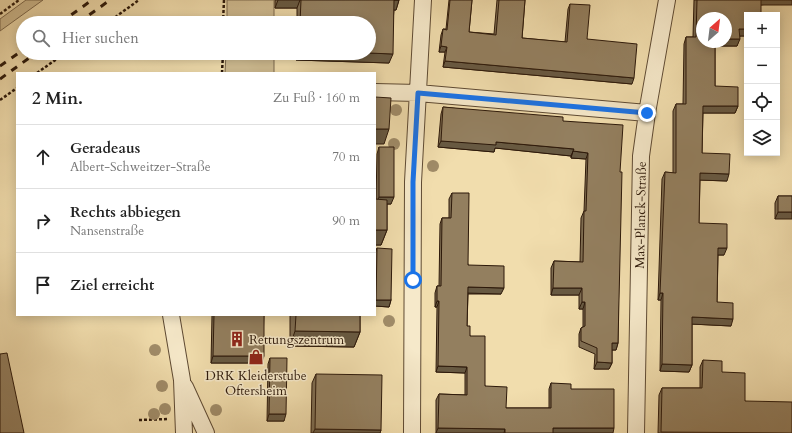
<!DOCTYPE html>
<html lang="de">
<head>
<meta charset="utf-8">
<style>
	:root { --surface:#fff; --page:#f6f6f6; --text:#222; --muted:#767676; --line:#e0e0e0 }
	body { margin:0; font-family:Cardo,serif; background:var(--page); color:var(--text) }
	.controls { position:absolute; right:12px; top:12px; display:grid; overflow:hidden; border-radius:0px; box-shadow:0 2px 10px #0003 }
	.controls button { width:36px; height:36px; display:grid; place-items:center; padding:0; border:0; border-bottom:1px solid var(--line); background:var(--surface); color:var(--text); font:20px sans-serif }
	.compass { position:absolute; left:696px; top:12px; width:36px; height:36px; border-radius:50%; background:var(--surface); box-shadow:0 2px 10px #0003; rotate:28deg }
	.stop { position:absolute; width:12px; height:12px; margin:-9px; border:3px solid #1a73e8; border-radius:50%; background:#fff }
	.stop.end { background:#1a73e8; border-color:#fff; box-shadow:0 1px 4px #0008 }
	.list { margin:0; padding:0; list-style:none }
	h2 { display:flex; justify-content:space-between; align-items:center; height:52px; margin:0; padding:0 16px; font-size:17px }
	h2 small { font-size:13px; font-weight:400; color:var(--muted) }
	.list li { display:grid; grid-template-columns:26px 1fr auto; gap:12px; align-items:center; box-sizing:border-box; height:64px; padding:0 16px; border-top:1px solid var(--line) }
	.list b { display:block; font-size:15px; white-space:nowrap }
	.list p { margin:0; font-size:13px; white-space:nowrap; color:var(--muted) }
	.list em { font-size:13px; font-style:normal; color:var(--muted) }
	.icon { flex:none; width:22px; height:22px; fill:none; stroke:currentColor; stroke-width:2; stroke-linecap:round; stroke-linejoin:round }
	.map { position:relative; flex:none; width:792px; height:433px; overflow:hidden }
	.search { position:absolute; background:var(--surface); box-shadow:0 2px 10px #0003; left:16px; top:16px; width:360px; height:44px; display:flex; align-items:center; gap:10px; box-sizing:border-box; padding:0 14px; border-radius:22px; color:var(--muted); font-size:15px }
	.panel { position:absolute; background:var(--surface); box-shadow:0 2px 10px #0003; left:16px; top:72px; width:360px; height:244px; border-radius:0px }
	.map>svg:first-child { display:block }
	.green { fill:#d0bc91; stroke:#7e6a4e }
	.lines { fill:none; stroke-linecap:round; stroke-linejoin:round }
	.street-casing { stroke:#5e4a33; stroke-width:18 }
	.path { stroke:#2d190a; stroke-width:2.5; stroke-dasharray:3 2; stroke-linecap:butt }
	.street { stroke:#f6e9ca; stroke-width:16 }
	.rail { stroke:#2d190a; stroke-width:3; stroke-dasharray:7 7; stroke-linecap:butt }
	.tree { fill:#a08c69 }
	.wall { fill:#7e6d52; stroke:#2d190a }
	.shaded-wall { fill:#675942; stroke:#2d190a }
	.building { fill:#937f5f; stroke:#2d190a }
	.route { stroke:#1a73e8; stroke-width:5 }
	.labels { text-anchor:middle; stroke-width:3; stroke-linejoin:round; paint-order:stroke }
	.street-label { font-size:13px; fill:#2d190a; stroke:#f6e9ca }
	.poi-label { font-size:13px; fill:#2d190a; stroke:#f6e9ca; text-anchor:start }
</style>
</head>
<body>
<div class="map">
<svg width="792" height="433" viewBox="0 0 792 433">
	<rect width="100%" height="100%" fill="#f1ddad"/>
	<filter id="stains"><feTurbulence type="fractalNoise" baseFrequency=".005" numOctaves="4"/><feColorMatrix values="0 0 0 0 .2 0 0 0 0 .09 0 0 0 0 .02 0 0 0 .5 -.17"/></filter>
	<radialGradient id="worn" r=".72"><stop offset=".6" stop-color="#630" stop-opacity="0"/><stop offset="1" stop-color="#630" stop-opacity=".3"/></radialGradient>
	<path class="green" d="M 26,0 L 43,0 L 0,31 L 0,19 Z
		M 227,0 L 274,0 L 274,23 L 227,23 Z
		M 226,53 L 274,53 L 274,73 L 225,73 Z"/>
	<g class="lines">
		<g class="street-casing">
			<path id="street" d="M 375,92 L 418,93 L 647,113
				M 171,315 L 182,380 L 184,433
				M 185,387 L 206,433
				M 412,433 L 413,182 L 423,0
				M 636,433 L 641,156 L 647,113 L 667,0"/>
		</g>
		<path class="path" d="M 0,14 L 19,0
			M 107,23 L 139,0
			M 223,23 L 224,0
			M 37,73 L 65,53
			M 222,73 L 223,53
			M 0,100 L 17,88
			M 139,420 L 168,419"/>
		<use href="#street" class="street"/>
		<path class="rail" d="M 60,23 L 92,0
			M 78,23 L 110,0
			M 0,66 L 23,50
			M 0,79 L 36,53"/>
	</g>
	<g class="tree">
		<circle cx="396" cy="110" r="6"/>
		<circle cx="394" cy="144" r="6"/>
		<circle cx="433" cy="166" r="6"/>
		<circle cx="389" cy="321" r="6"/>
		<circle cx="155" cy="350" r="6"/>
		<circle cx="162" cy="386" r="6"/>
		<circle cx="165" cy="409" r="6"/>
		<circle cx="216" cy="410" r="6"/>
		<circle cx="154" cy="414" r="6"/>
	</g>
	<path class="wall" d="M 275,0 L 399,0 L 396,10 L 394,10 L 389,63 L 296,60 L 296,53 L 369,53 L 369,23 L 297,23 L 297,8 L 275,8 Z
		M 449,0 L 472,0 L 469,32 L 494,34 L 497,0 L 525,0 L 522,38 L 565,42 L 568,9 L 570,4 L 587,39 L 632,84 L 443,67 L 445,52 L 439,52 L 441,35 L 443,29 L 446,29 Z
		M 694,0 L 792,0 L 761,5 L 747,15 L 747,36 L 740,36 L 737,46 L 715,46 L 715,86 L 738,106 L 735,113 L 703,113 L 702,153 L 727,181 L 700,180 L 699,223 L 724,255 L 718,255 L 717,302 L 731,326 L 692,324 L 692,365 L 689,372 L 660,371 L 661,300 L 658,300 L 662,179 L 665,172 L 673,173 L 673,111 L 676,104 L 683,104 L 684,44 L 686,37 L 693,37 Z
		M 443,107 L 563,121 L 620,172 L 618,343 L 616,350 L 612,350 L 612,363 L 609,369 L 594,369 L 595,354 L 579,347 L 579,334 L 581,328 L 583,327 L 583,309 L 579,309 L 579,295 L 551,295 L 551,268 L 554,261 L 580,262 L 581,218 L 584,211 L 586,159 L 571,158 L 571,156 L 495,148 L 494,152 L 438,147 L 441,114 Z
		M 379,147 L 391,204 L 387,204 L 387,230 L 381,245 L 375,245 L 375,199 L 376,199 L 377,154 Z
		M 452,193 L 468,265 L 501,294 L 468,294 L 467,326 L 485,386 L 506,408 L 549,408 L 549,389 L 551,383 L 571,389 L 613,433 L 436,433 L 436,400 L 439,394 L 465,395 L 465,373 L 436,372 L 437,307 L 435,307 L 435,293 L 437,286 L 439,286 L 440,224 L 442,218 L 449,218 L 449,199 Z
		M 778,196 L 792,196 L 775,219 L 775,203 Z
		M 377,248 L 391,300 L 389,307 L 375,306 L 375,254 Z
		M 212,315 L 264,315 L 262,363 L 211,363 Z
		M 290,315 L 360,315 L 360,332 L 354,347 L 290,346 Z
		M 270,358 L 284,421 L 267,421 L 268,364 Z
		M 703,360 L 722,372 L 745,401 L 792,433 L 658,433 L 659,395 L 662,388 L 700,388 L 700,367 Z
		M 316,374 L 381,430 L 380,433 L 311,433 L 312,383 Z"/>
	<path class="shaded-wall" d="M 278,0 L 300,0 L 297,8 L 275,8 Z
		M 394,0 L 399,0 L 396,10 L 391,10 Z
		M 760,0 L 792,0 L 792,5 L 759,5 Z
		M 739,29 L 747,29 L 747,36 L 737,36 Z
		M 726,39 L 740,39 L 737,46 L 713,46 L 714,42 L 726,42 Z
		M 441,46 L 447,47 L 445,52 L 439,52 Z
		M 299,53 L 369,53 L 393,54 L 389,63 L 296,60 Z
		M 445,61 L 634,78 L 632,84 L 443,67 Z
		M 703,106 L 738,106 L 735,113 L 700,113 Z
		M 375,129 L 389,129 L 384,144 L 375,144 Z
		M 441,141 L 496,142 L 574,149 L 571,156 L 495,148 L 494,152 L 438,147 Z
		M 573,151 L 588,153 L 586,159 L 571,158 Z
		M 700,173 L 729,174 L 727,181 L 698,180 Z
		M 379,197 L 394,197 L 391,204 L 376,204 Z
		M 778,212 L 792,212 L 792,219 L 775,219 Z
		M 375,230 L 387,230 L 381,245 L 375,245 Z
		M 718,248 L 727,248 L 724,255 L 716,255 Z
		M 468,287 L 504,288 L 501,294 L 465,293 Z
		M 553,288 L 582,288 L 579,295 L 551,295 Z
		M 660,293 L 663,293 L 661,300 L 658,300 Z
		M 376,300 L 391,300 L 389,307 L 375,306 L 375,303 Z
		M 437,301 L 439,301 L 437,307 L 435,307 Z
		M 582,302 L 585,302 L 583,309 L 579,309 Z
		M 692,317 L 733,319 L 731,326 L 690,324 Z
		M 295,331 L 360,332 L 354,347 L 290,346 Z
		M 612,343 L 618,343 L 616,350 L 610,350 Z
		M 213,356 L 264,356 L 262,363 L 211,363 Z
		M 597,362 L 612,363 L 609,369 L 594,369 Z
		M 662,364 L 692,365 L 689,372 L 660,371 Z
		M 438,366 L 467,367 L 465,373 L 436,372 Z
		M 269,414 L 286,414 L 284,421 L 267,421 Z
		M 438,428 L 505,429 L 504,433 L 436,433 Z
		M 553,428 L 614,428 L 613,433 L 552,433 Z
		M 315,429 L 381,430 L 380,433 L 313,433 Z"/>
	<path class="building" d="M 301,0 L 399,0 L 394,0 L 393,54 L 369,53 L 369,23 L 300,23 Z
		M 450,0 L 472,0 L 469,32 L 496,35 L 499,0 L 525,0 L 522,38 L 567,42 L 570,4 L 590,5 L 587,39 L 637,44 L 634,78 L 445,61 L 447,47 L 441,46 L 443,29 L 447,30 Z
		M 697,0 L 761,0 L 761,15 L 747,15 L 747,29 L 739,29 L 740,39 L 726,39 L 726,18 L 702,18 L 702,42 L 715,42 L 715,86 L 738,87 L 738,106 L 703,106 L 702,153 L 730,154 L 729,174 L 700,173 L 699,223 L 727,224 L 727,248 L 718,248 L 717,302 L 733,303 L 733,319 L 692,317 L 692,365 L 662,364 L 663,293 L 660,293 L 665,172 L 676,173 L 676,104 L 686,104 L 686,37 L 696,37 Z
		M 375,97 L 391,98 L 389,129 L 375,129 Z
		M 443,107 L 563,117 L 563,121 L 623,125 L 620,172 L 622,172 L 618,343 L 612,343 L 612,363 L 597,362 L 597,348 L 581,341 L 581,328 L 585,326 L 585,302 L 582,302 L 582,288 L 553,288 L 554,261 L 583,262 L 584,211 L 586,211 L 588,153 L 573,151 L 574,149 L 496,142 L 496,145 L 441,141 Z
		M 379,147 L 394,147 L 394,197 L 379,197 Z
		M 452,193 L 469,193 L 468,265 L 504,266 L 504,288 L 468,287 L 467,326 L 470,326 L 470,336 L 485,336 L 485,386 L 507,387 L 506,408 L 551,408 L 551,383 L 571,384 L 571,389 L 614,389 L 614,428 L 553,428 L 553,433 L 505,433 L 505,429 L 438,428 L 439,394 L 467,395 L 467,367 L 438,366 L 439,301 L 437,301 L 437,286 L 441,286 L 442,218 L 451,218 Z
		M 778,196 L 792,196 L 792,212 L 778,212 Z
		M 375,199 L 387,200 L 387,230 L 375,230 Z
		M 377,248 L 392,249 L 391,300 L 376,300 Z
		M 214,315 L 264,315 L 264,356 L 213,356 Z
		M 296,315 L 360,315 L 360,332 L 295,331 Z
		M 7,353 L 24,433 L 0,433 L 0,354 Z
		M 270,358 L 287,358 L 286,414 L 269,414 Z
		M 703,360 L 722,361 L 722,372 L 745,373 L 745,401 L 792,402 L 792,433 L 661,432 L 662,388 L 702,388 Z
		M 316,374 L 382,375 L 381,430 L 315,429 Z"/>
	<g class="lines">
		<path class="route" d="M 413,280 L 413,182 L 418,93 L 647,113"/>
	</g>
	<defs>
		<g id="building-bare" transform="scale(1.2)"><path d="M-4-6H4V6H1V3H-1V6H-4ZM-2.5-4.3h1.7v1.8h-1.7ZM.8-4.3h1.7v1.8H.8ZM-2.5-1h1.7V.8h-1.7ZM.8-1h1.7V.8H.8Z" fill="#8f2418" stroke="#f6e9ca" stroke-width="2.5" paint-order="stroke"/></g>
		<g id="shop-bare" transform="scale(1.2)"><path d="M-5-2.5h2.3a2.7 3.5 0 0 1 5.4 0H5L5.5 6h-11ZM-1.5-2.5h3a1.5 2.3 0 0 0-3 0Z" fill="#8f2418" stroke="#f6e9ca" stroke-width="2.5" paint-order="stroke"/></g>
	</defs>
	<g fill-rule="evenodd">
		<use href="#building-bare" x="237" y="339"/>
		<use href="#shop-bare" x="256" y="357"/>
	</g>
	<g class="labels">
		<g class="street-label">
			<text transform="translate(640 215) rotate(-89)" y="5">Max-Planck-Straße</text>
		</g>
		<g class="poi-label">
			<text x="249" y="344">Rettungszentrum</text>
			<text x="256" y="380" text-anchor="middle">DRK Kleiderstube<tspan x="256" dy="15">Oftersheim</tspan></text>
		</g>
	</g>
	<rect width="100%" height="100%" filter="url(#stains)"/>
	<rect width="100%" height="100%" fill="url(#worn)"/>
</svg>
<div class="controls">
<button>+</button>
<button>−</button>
<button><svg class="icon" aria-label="locate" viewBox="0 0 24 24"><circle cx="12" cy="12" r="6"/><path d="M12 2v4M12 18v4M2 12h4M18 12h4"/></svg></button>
<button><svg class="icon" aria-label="layers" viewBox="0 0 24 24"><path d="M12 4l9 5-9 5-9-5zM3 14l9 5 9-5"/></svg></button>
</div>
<svg class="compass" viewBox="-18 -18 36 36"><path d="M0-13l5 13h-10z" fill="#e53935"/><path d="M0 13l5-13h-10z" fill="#767676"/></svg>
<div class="stop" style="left:413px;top:280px"></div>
<div class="stop end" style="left:647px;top:113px"></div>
<div class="search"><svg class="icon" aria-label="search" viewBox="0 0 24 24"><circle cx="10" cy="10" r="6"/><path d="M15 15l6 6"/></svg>Hier suchen</div>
<section class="panel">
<h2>2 Min.<small>Zu Fuß · 160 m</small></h2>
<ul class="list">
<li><svg class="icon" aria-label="ahead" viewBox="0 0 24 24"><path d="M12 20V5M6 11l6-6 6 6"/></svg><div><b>Geradeaus</b><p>Albert-Schweitzer-Straße</p></div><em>70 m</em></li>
<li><svg class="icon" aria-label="right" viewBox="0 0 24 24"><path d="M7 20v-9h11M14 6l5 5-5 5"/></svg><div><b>Rechts abbiegen</b><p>Nansenstraße</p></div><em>90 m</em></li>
<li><svg class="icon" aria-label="arrive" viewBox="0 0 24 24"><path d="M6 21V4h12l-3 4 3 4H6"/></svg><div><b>Ziel erreicht</b></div></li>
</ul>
</section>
</div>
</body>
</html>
